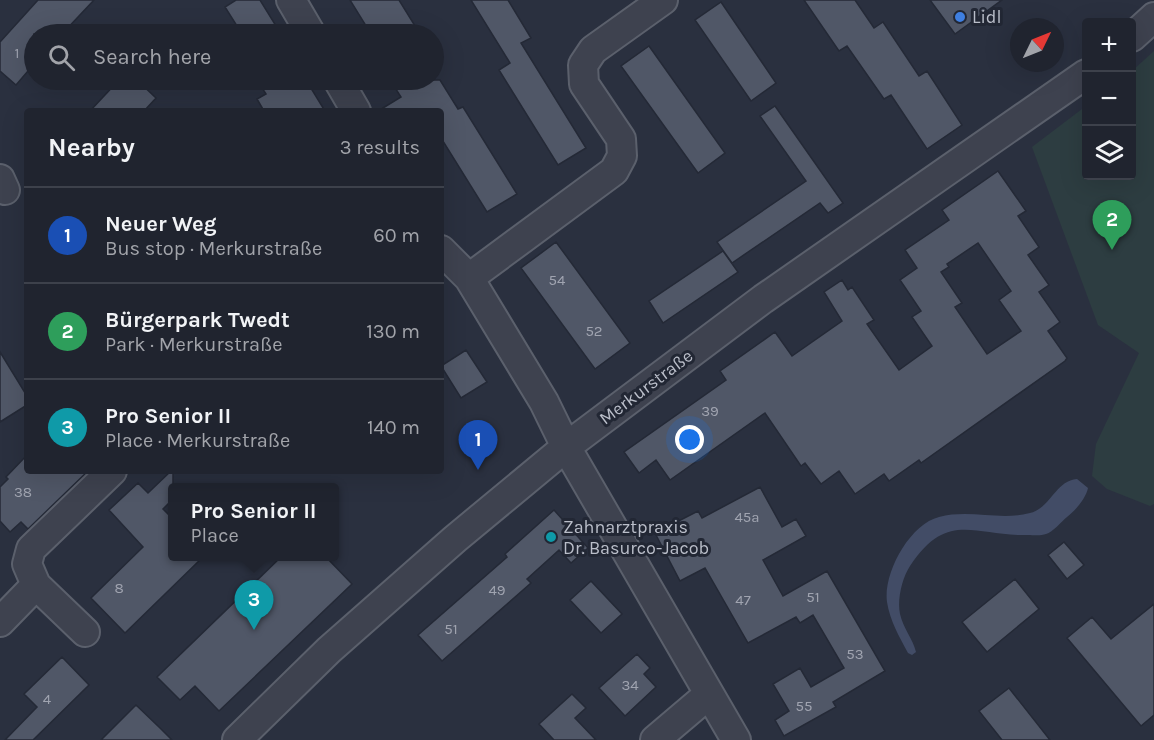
<!DOCTYPE html>
<html lang="en">
<head>
<meta charset="utf-8">
<style>
	:root { --surface:#20242f; --page:#2d303b; --text:#f1f3f6; --muted:#a2a4aa; --line:#3d414b; --accent:#9db1ec }
	body { margin:0; font-family:Karla,sans-serif; background:var(--page); color:var(--text) }
	.controls { position:absolute; right:18px; top:18px; display:grid; overflow:hidden; border-radius:6px; box-shadow:0 6px 24px #0002 }
	.controls button { width:54px; height:54px; display:grid; place-items:center; padding:0; border:0; border-bottom:2px solid var(--line); background:var(--surface); color:var(--text); font:30px sans-serif }
	.compass { position:absolute; left:1010px; top:18px; width:54px; height:54px; border-radius:50%; background:var(--surface); box-shadow:0 6px 24px #0002; rotate:47deg }
	.you { position:absolute; left:690px; top:440px; width:21px; height:21px; margin:-15px; border:4px solid #fff; border-radius:50%; background:#1a73e8; box-shadow:0 0 0 9px #1a73e833 }
	.badge { display:grid; place-items:center; width:39px; height:39px; border-radius:50%; background:var(--accent); color:#fff; font-size:20px; font-weight:700 }
	.pin { position:absolute; translate:-50% -50px; filter:drop-shadow(0 2px 3px #0008) }
	.pin::after { content:''; position:absolute; top:32px; width:21px; height:18px; background:inherit; clip-path:polygon(0 0,100% 0,50% 100%) }
	.popup { position:absolute; left:168px; top:483px; width:171px; height:78px; box-sizing:border-box; display:grid; place-content:center; border-radius:6px; background:var(--surface); filter:drop-shadow(0 2px 4px #0005); font-size:20px; white-space:nowrap; color:var(--muted) }
	.popup b { font-size:22px; color:var(--text) }
	.popup::after { content:''; position:absolute; left:50%; top:100%; margin-left:-12px; border:12px solid transparent; border-top-color:var(--surface) }
	.list { margin:0; padding:0; list-style:none }
	h2 { display:flex; justify-content:space-between; align-items:center; height:78px; margin:0; padding:0 24px; font-size:26px }
	h2 small { font-size:20px; font-weight:400; color:var(--muted) }
	.list li { display:grid; grid-template-columns:39px 1fr auto; gap:18px; align-items:center; box-sizing:border-box; height:96px; padding:0 24px; border-top:2px solid var(--line) }
	.list b { display:block; font-size:22px; white-space:nowrap }
	.list p { margin:0; font-size:20px; white-space:nowrap; color:var(--muted) }
	.list em { font-size:20px; font-style:normal; color:var(--muted) }
	.icon { flex:none; width:33px; height:33px; fill:none; stroke:currentColor; stroke-width:2; stroke-linecap:round; stroke-linejoin:round }
	.map { position:relative; flex:none; width:1154px; height:740px; overflow:hidden }
	.search { position:absolute; background:var(--surface); box-shadow:0 6px 24px #0002; left:24px; top:24px; width:420px; height:66px; display:flex; align-items:center; gap:15px; box-sizing:border-box; padding:0 21px; border-radius:33px; color:var(--muted); font-size:22px }
	.panel { position:absolute; background:var(--surface); box-shadow:0 6px 24px #0002; left:24px; top:108px; width:420px; height:366px; border-radius:6px }
	.map>svg:first-child { display:block }
	.green { fill:#2d3d41 }
	.water { fill:#424c66 }
	.building { fill:#505767; stroke:#242936; stroke-width:1.5; fill-rule:evenodd }
	.lines { fill:none; stroke-linecap:round; stroke-linejoin:round }
	.minor-casing { stroke:#5b606c; stroke-width:32 }
	.minor { stroke:#3e424f; stroke-width:28 }
	.shop-dot { fill:#3f7fe0; stroke:#222734; stroke-width:2 }
	.culture-dot { fill:#0f9aa8; stroke:#222734; stroke-width:2 }
	.labels { text-anchor:middle; stroke-width:6; stroke-linejoin:round; paint-order:stroke }
	.number-label { font-size:15px; fill:#a0a4b0 }
	.poi-label { font-size:18px; fill:#babec9; stroke:#222734; text-anchor:start }
	.street-label { font-size:18px; fill:#babec9; stroke:#222734 }
</style>
</head>
<body>
<div class="map">
<svg width="1154" height="740" viewBox="0 0 1154 740">
	<rect width="100%" height="100%" fill="#2a303f"/>
	<path class="green" d="M 1154,51 L 1154,504 L 1150,506 L 1107,489 L 1092,476 L 1096,444 L 1139,353 L 1098,325 L 1032,147 L 1086,106 L 1086,176 L 1132,176 L 1132,71 Z"/>
	<path class="water" d="M 1077,479 L 1088,488 C 1086,498 1076,510 1067,517 C 1061,522 1053,532 1046,534 C 1041,536 1033,535 1028,535 C 975,537 948,509 910,566 C 902,578 897,600 900,614 C 903,628 913,639 916,652 L 912,655 L 908,653 C 899,636 890,621 887,602 C 883,573 910,524 939,517 C 970,509 1000,521 1030,513 C 1051,508 1055,481 1077,479 Z"/>
	<path class="building" d="M 38,0 L 94,0 L 62,34 L 34,34 L 34,64 L 16,85 L 0,71 L 0,42 Z
		M 236,0 L 260,0 L 281,34 L 242,34 L 225,7 Z
		M 350,0 L 399,0 L 420,34 L 371,34 Z
		M 471,0 L 508,0 L 531,38 L 521,43 L 586,148 L 558,165 L 499,70 L 510,63 Z
		M 804,0 L 855,0 L 874,28 L 883,22 L 919,76 L 927,71 L 962,125 L 927,149 L 891,95 L 884,99 L 847,46 L 839,51 Z
		M 930,0 L 1002,0 L 955,34 Z
		M 721,2 L 776,83 L 751,101 L 695,20 Z
		M 649,46 L 725,153 L 698,173 L 621,66 Z
		M 119,80 L 137,80 L 156,98 L 144,111 L 90,111 Z
		M 257,80 L 306,80 L 325,111 L 264,111 L 257,99 L 266,94 Z
		M 390,80 L 440,80 L 458,109 L 463,107 L 517,194 L 487,212 L 441,138 L 441,111 L 378,111 L 401,97 Z
		M 775,106 L 843,203 L 828,213 L 820,203 L 732,263 L 717,242 L 806,181 L 760,116 Z
		M 998,171 L 1026,211 L 1018,216 L 1039,247 L 1028,255 L 1049,285 L 1039,292 L 1060,322 L 1048,331 L 1067,358 L 1065,361 L 921,463 L 919,460 L 889,481 L 884,474 L 855,494 L 839,471 L 821,484 L 805,463 L 801,466 L 765,413 L 670,480 L 656,460 L 639,473 L 624,452 L 726,380 L 720,371 L 775,332 L 792,356 L 842,321 L 824,292 L 842,280 L 848,290 L 852,287 L 874,320 L 867,324 L 899,370 L 932,346 L 912,317 L 921,311 L 900,280 L 917,268 L 905,250 L 949,220 L 942,210 ZM 978,243 L 1011,291 L 999,300 L 1021,331 L 987,354 L 955,307 L 962,303 L 941,272 L 949,267 L 947,264 Z
		M 556,242 L 630,343 L 595,369 L 521,268 Z
		M 723,251 L 738,272 L 663,323 L 649,301 Z
		M 466,350 L 487,382 L 461,398 L 441,366 Z
		M 0,352 L 27,396 L 27,405 L 0,422 Z
		M 27,455 L 27,471 L 88,471 L 28,529 L 21,522 L 10,532 L 0,521 L 0,487 L 8,479 L 6,477 Z
		M 171,471 L 173,471 L 173,499 L 163,509 L 173,519 L 173,556 L 204,556 L 125,633 L 91,598 L 143,547 L 109,510 L 138,483 L 148,493 Z
		M 760,487 L 782,527 L 796,519 L 806,536 L 763,560 L 783,596 L 827,571 L 885,671 L 833,702 L 836,707 L 784,736 L 775,720 L 789,711 L 773,684 L 800,668 L 811,687 L 844,668 L 813,615 L 800,623 L 796,617 L 748,643 L 705,568 L 680,581 L 655,533 L 698,511 L 702,518 Z
		M 554,510 L 588,548 L 571,563 L 559,550 L 527,579 L 531,583 L 442,661 L 418,635 L 507,557 L 505,554 Z
		M 1064,542 L 1084,565 L 1067,579 L 1048,555 Z
		M 282,556 L 325,556 L 352,584 L 219,711 L 195,686 L 180,700 L 157,677 Z
		M 1015,579 L 1039,609 L 987,652 L 962,622 Z
		M 591,581 L 622,614 L 601,633 L 570,600 Z
		M 1154,604 L 1154,715 L 1141,726 L 1067,638 L 1092,617 L 1111,639 Z
		M 637,654 L 650,668 L 644,674 L 656,687 L 625,716 L 599,688 Z
		M 62,657 L 89,685 L 33,740 L 5,740 L 37,707 L 24,694 Z
		M 1009,688 L 1050,740 L 1002,740 L 979,711 Z
		M 572,694 L 586,708 L 575,718 L 596,740 L 554,740 L 539,724 Z
		M 136,705 L 160,728 L 172,740 L 101,740 Z"/>
	<g class="lines">
		<g class="minor-casing">
			<path id="minor" d="M 291,0 L 311,34
				M 1132,37 L 1154,17
				M 338,80 L 356,111
				M 0,179 L 5,190
				M 441,250 L 469,278 L 544,402 L 566,447 L 736,740
				M 469,278 L 614,171 L 622,156 L 621,139 L 584,84 L 583,65 L 593,50 L 663,0
				M 36,585 L 85,632
				M 0,622 L 36,585 L 27,564 L 31,549 L 112,471
				M 237,740 L 329,650 L 455,539 L 566,447 L 763,299 L 1086,74
				M 655,740 L 708,695"/>
		</g>
		<use href="#minor" class="minor"/>
	</g>
	<circle class="shop-dot" cx="960" cy="17" r="6"/>
	<circle class="culture-dot" cx="551" cy="537" r="6"/>
	<g class="labels">
		<g class="number-label">
			<text x="17" y="58">1</text>
			<text x="557" y="285">54</text>
			<text x="594" y="336">52</text>
			<text x="710" y="416">39</text>
			<text x="23" y="497">38</text>
			<text x="747" y="522">45a</text>
			<text x="119" y="593">8</text>
			<text x="497" y="595">49</text>
			<text x="813" y="602">51</text>
			<text x="743" y="605">47</text>
			<text x="451" y="634">51</text>
			<text x="855" y="659">53</text>
			<text x="630" y="690">34</text>
			<text x="47" y="704">4</text>
			<text x="804" y="711">55</text>
		</g>
		<g class="poi-label">
			<text x="972" y="23">Lidl</text>
			<text x="563" y="533">Zahnarztpraxis<tspan x="563" dy="21">Dr. Basurco-Jacob</tspan></text>
		</g>
		<g class="street-label">
			<text transform="translate(646 387) rotate(-37)" y="6">Merkurstraße</text>
		</g>
	</g>
</svg>
<div class="controls">
<button>+</button>
<button>−</button>
<button><svg class="icon" aria-label="layers" viewBox="0 0 24 24"><path d="M12 4l9 5-9 5-9-5zM3 14l9 5 9-5"/></svg></button>
</div>
<svg class="compass" viewBox="-18 -18 36 36"><path d="M0-13l5 13h-10z" fill="#e53935"/><path d="M0 13l5-13h-10z" fill="#a2a4aa"/></svg>
<div class="you"></div>
<div class="pin badge" style="left:478px;top:470px;background:#1a4fb4">1</div>
<div class="pin badge" style="left:1112px;top:250px;background:#2e9e5b">2</div>
<div class="pin badge" style="left:254px;top:630px;background:#0f9aa8">3</div>
<div class="popup"><b>Pro Senior II</b>Place</div>
<div class="search"><svg class="icon" aria-label="search" viewBox="0 0 24 24"><circle cx="10" cy="10" r="6"/><path d="M15 15l6 6"/></svg>Search here</div>
<section class="panel">
<h2>Nearby<small>3 results</small></h2>
<ul class="list">
<li><span class="badge" style="background:#1a4fb4">1</span><div><b>Neuer Weg</b><p>Bus stop · Merkurstraße</p></div><em>60 m</em></li>
<li><span class="badge" style="background:#2e9e5b">2</span><div><b>Bürgerpark Twedt</b><p>Park · Merkurstraße</p></div><em>130 m</em></li>
<li><span class="badge" style="background:#0f9aa8">3</span><div><b>Pro Senior II</b><p>Place · Merkurstraße</p></div><em>140 m</em></li>
</ul>
</section>
</div>
</body>
</html>
